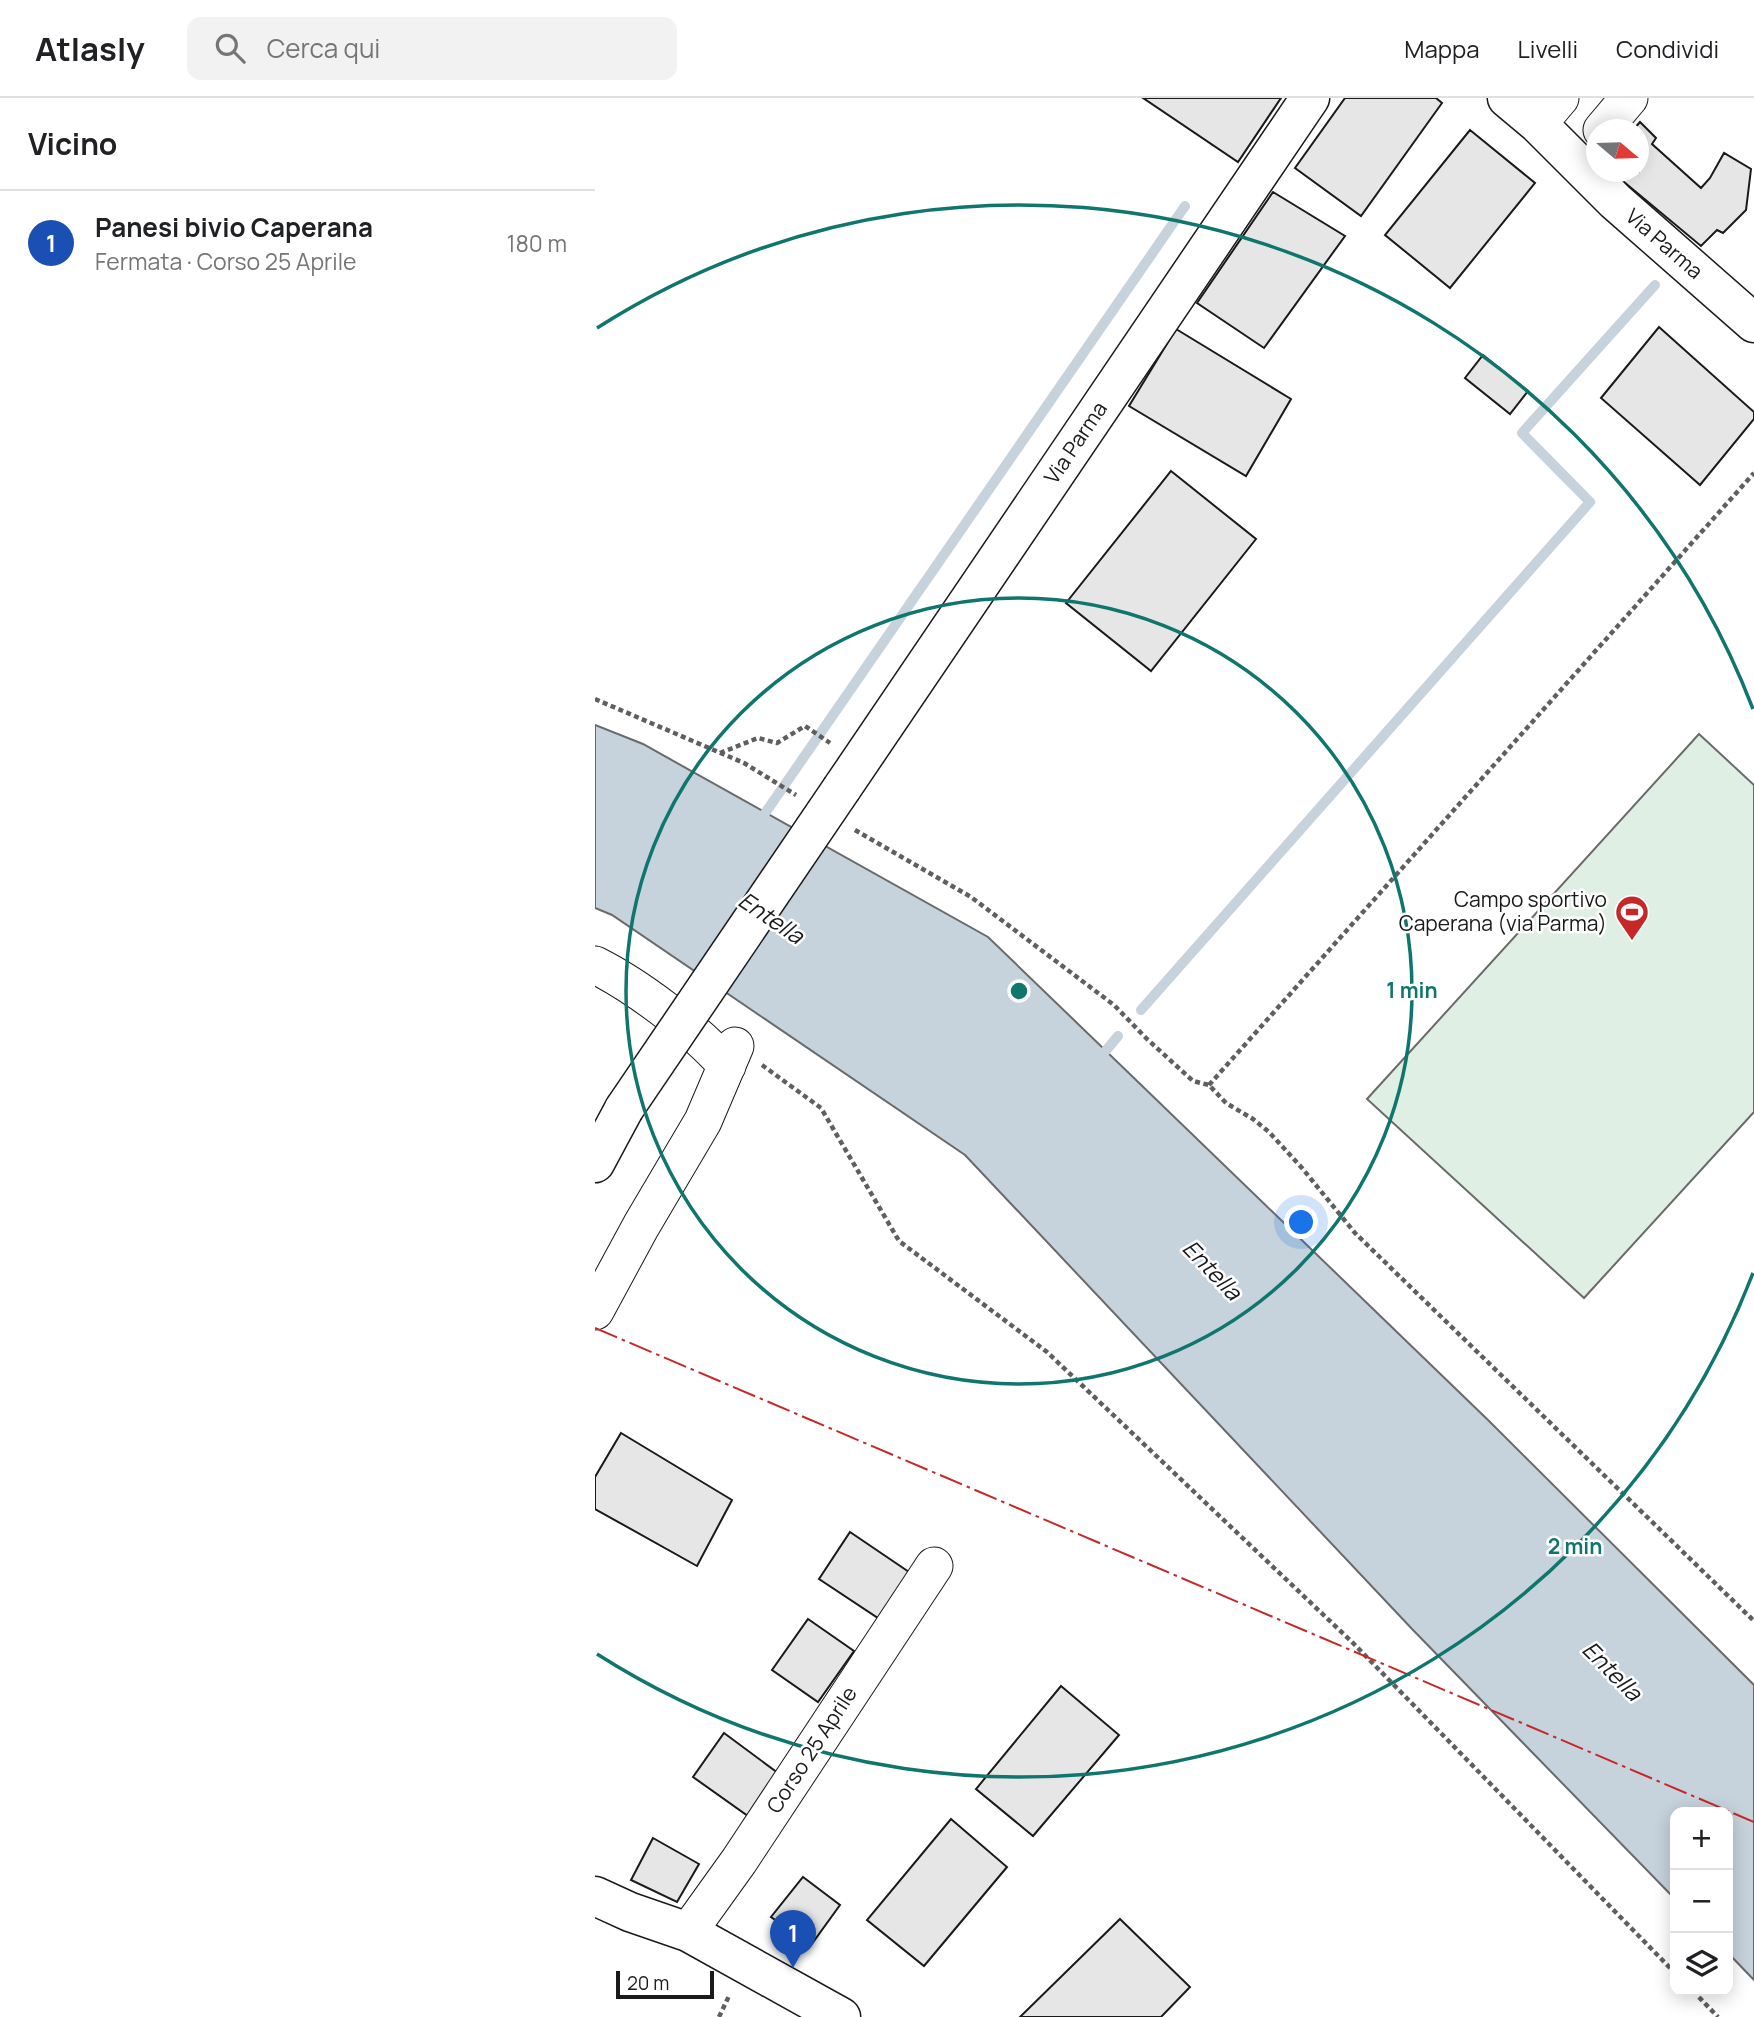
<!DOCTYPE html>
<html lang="it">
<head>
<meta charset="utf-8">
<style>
	:root { --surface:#fff; --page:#f2f2f2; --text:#202124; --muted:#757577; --line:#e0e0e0; --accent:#b45309 }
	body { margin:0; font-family:Manrope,sans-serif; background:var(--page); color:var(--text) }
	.controls { position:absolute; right:21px; bottom:21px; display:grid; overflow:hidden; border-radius:14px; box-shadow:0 4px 18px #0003 }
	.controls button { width:63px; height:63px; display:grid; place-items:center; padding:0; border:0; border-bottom:2px solid var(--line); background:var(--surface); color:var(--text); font:35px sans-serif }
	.compass { position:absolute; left:991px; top:21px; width:63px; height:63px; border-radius:50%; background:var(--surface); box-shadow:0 4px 18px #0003; rotate:109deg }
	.scale { position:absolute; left:21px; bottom:18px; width:98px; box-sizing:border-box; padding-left:7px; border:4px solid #1a1a1a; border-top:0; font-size:19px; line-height:24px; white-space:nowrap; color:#1a1a1a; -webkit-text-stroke:5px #fff; paint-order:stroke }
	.you { position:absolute; left:707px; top:1125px; width:24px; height:24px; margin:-18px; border:5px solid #fff; border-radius:50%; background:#1a73e8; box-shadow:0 0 0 10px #1a73e833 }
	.badge { display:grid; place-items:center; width:46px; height:46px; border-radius:50%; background:var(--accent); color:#fff; font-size:23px; font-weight:700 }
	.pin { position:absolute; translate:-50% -58px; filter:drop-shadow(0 2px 4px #0008) }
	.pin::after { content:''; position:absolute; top:37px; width:24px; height:21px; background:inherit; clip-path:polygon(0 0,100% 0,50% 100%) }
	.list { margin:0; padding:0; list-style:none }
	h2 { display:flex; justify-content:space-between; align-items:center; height:91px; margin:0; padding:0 28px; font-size:30px }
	h2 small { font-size:23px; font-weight:400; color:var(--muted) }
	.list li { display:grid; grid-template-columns:46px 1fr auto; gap:21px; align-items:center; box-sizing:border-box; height:105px; padding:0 28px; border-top:2px solid var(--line) }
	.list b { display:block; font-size:26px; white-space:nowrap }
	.list p { margin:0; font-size:23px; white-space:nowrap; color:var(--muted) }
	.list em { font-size:23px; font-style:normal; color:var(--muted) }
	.icon { flex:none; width:38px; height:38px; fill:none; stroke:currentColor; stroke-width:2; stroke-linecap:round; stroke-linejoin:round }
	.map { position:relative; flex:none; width:1159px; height:1919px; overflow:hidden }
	header { display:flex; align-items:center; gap:42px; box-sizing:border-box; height:98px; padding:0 35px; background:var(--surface); border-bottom:2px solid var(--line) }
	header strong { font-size:33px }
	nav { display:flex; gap:38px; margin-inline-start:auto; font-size:24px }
	.search { width:490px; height:63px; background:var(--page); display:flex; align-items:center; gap:18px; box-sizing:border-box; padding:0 24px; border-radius:14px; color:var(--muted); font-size:26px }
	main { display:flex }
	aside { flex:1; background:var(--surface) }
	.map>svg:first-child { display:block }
	.garden { fill:#e0efe3; stroke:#6a6a6a; stroke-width:2 }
	.water { fill:#c6d2dc; stroke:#6a6a6a; stroke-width:2 }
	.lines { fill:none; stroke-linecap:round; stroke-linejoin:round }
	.stream { stroke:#c6d2dc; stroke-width:10 }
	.building { fill:#e6e6e6; stroke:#1a1a1a; stroke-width:2 }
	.minor-casing { stroke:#1a1a1a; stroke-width:39 }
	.major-casing { stroke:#1a1a1a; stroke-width:41 }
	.path { stroke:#5f5f5f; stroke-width:4.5; stroke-dasharray:5 3.5; stroke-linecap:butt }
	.minor { stroke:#fff; stroke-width:37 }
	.major { stroke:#fff; stroke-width:38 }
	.major-bridge-casing { stroke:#1a1a1a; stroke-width:41; stroke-linecap:butt }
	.major-bridge { stroke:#fff; stroke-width:38 }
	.power { stroke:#c62828; stroke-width:2; stroke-dasharray:24 5 3.5 5; stroke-linecap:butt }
	.ring { fill:none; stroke:#0f766e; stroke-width:3.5 }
	.labels { text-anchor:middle; stroke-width:5; stroke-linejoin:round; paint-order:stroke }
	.street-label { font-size:21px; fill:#1a1a1a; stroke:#fff }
	.poi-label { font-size:21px; fill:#1a1a1a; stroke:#fff; text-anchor:end }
	.water-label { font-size:23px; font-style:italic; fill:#1a1a1a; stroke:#fff }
	.centre { fill:#0f766e; stroke:#fff; stroke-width:3.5 }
	.ring-label { font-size:21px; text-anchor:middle; font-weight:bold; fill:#0f766e; stroke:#fff; stroke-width:5; stroke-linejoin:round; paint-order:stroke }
</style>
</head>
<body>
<header>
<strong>Atlasly</strong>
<div class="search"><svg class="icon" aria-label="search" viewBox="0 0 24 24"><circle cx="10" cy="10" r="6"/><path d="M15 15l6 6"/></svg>Cerca qui</div>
<nav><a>Mappa</a><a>Livelli</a><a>Condividi</a></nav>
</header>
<main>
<aside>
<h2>Vicino<small></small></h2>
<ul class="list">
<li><span class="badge" style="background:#1a4fb4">1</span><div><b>Panesi bivio Caperana</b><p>Fermata · Corso 25 Aprile</p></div><em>180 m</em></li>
</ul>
</aside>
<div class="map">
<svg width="1159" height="1919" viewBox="0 0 1159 1919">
	<rect width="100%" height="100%" fill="#fff"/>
	<path class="garden" d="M 1104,636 L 1159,687 L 1159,1014 L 989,1200 L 772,1001 Z"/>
	<path class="water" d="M 0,627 L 48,646 L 393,839 L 893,1322 L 1159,1587 L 1159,1882 L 1133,1855 L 1133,1714 L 1080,1714 L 1080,1801 L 818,1532 L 370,1057 L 17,817 L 0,810 Z"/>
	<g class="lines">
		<path class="stream" d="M 164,724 L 590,108
			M 546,912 L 995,404 L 927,335 L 1060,187
			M 503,962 L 523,938"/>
	</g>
	<path class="building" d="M 548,0 L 686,0 L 643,64 Z
		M 750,0 L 841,0 L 847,5 L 766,118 L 700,70 Z
		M 1045,24 L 1061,40 L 1057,46 L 1106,90 L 1115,80 L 1129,55 L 1156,71 L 1151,112 L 1128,135 L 1122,132 L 1106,148 L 1017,74 L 1044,74 L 1044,32 L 1038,32 Z
		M 875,32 L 940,85 L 855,190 L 790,137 Z
		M 678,94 L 750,138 L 669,250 L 602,205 Z
		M 1064,229 L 1159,314 L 1159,321 L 1105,387 L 1006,300 Z
		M 581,231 L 696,301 L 651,378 L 534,308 Z
		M 888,257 L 933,293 L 915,316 L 870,280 Z
		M 576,373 L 661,441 L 556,573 L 471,505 Z
		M 26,1335 L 137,1402 L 102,1468 L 0,1411 L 0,1379 Z
		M 255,1434 L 314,1474 L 283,1520 L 224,1481 Z
		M 213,1521 L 259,1553 L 223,1604 L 177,1572 Z
		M 466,1588 L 524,1637 L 438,1738 L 381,1691 Z
		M 129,1635 L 183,1675 L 153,1718 L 98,1679 Z
		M 356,1721 L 412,1769 L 329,1868 L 272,1822 Z
		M 58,1740 L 104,1766 L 82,1804 L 36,1782 Z
		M 208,1779 L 245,1807 L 216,1847 L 176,1819 Z
		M 525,1821 L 595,1889 L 566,1919 L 425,1919 Z"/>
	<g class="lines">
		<g class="minor-casing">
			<path id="minor" d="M 943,26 L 965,0
				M 1007,32 L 1034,0
				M 0,867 C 42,888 102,933 132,968
				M 0,1213 L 46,1128 L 108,1023 L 140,948
				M 93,1834 L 144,1763 L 339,1468"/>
		</g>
		<g class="major-casing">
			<path id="major" d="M 912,0 L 943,26 L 1020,103 L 1159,225
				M 247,690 L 715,0
				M 0,1065 L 29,1011
				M 0,1798 L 35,1814 L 93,1834 L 246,1919"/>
		</g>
		<path class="path" d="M 0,601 L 149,665 L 201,697
			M 125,655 L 163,640 L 182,645 L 210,628 L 235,645
			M 260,732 L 376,799 L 519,907 L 552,941 L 598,983 L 614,987 L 631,1005 L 658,1021 L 674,1034 L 707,1070 L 760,1135 L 1159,1523
			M 167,967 L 226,1010 L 304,1143 L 452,1254 L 757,1544 L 1080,1875
			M 614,987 L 1159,375
			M 1098,1893 L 1123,1919
			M 124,1919 L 134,1898"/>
		<use href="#minor" class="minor"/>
		<use href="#major" class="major"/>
		<g class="major-bridge-casing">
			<path id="major-bridge" d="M 29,1011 L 247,690"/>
		</g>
		<use href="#major-bridge" class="major-bridge"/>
		<path class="power" d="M 0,1230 L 1159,1724"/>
	</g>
	<g class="ring">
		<circle cx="424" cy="893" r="393"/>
		<path d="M1158 1175A786 786 0 0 1 2 1556M2 230A786 786 0 0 1 1158 611"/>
	</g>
	<defs>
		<g id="stadium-pin" transform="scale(1.75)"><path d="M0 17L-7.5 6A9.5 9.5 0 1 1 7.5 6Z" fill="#c62828" stroke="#fff"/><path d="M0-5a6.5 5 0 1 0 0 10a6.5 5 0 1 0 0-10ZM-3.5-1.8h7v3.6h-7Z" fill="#fff"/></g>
	</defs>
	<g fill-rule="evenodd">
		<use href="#stadium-pin" x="1037" y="814"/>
	</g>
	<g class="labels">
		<g class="street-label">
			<text transform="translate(1069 146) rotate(41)" y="7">Via Parma</text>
			<text transform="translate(481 345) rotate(-56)" y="7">Via Parma</text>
			<text transform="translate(217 1652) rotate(-57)" y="7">Corso 25 Aprile</text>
		</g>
		<g class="poi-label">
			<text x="1012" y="809">Campo sportivo<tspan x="1012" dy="24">Caperana (via Parma)</tspan></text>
		</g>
		<g class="water-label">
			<text transform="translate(176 820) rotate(34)" y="8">Entella</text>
			<text transform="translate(617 1172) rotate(46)" y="8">Entella</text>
			<text transform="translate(1017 1573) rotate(45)" y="8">Entella</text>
		</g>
	</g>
	<circle cx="424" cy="893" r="10" class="centre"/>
	<g class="ring-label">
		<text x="817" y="900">1 min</text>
		<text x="980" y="1456">2 min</text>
	</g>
</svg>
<div class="controls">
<button>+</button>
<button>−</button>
<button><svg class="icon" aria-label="layers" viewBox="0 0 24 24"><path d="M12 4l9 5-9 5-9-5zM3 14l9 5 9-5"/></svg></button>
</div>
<svg class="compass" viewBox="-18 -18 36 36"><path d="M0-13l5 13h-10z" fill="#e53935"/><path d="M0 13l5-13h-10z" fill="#757577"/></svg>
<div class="scale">20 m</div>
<div class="you"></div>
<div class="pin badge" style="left:198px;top:1870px;background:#1a4fb4">1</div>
</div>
</main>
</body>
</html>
